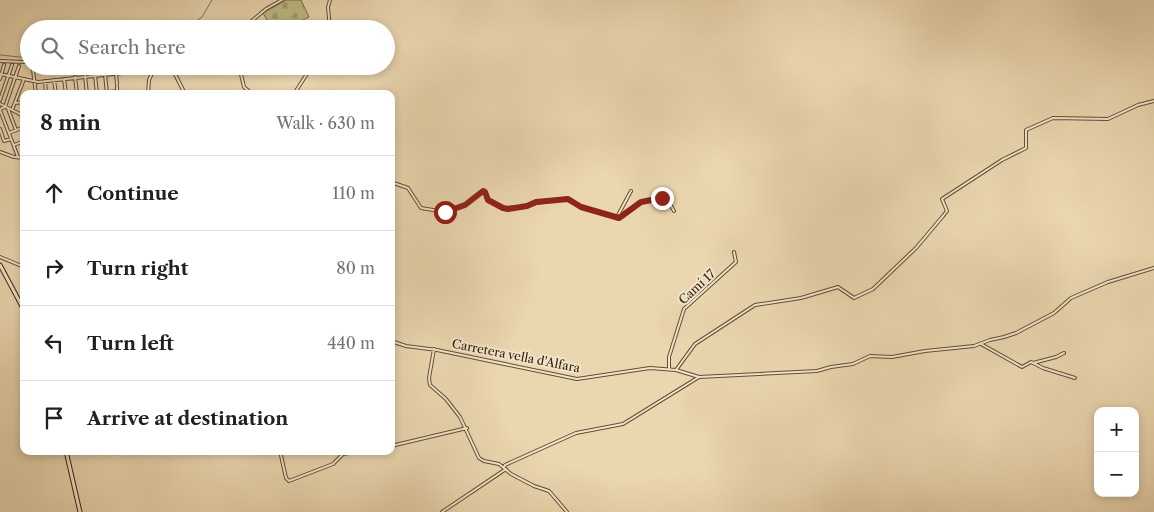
<!DOCTYPE html>
<html lang="en">
<head>
<meta charset="utf-8">
<style>
	:root { --surface:#fff; --page:#f2f2f2; --text:#202124; --muted:#757577; --line:#e0e0e0 }
	body { margin:0; font-family:"Libre Caslon Text",serif; background:var(--page); color:var(--text) }
	.controls { position:absolute; right:15px; bottom:15px; display:grid; overflow:hidden; border-radius:10px; box-shadow:0 2px 8px #0003 }
	.controls button { width:45px; height:45px; display:grid; place-items:center; padding:0; border:0; border-bottom:1px solid var(--line); background:var(--surface); color:var(--text); font:25px sans-serif }
	.stop { position:absolute; width:15px; height:15px; margin:-11px; border:4px solid #8f2418; border-radius:50%; background:#fff }
	.stop.end { background:#8f2418; border-color:#fff; box-shadow:0 1px 5px #0008 }
	.list { margin:0; padding:0; list-style:none }
	h2 { display:flex; justify-content:space-between; align-items:center; height:65px; margin:0; padding:0 20px; font-size:21px }
	h2 small { font-size:16px; font-weight:400; color:var(--muted) }
	.list li { display:grid; grid-template-columns:32px 1fr auto; gap:15px; align-items:center; box-sizing:border-box; height:75px; padding:0 20px; border-top:1px solid var(--line) }
	.list b { display:block; font-size:19px; white-space:nowrap }
	.list em { font-size:16px; font-style:normal; color:var(--muted) }
	.icon { flex:none; width:28px; height:28px; fill:none; stroke:currentColor; stroke-width:2; stroke-linecap:round; stroke-linejoin:round }
	.map { position:relative; flex:none; width:1154px; height:512px; overflow:hidden }
	.search { position:absolute; background:var(--surface); box-shadow:0 2px 8px #0003; left:20px; top:20px; width:375px; height:55px; display:flex; align-items:center; gap:12px; box-sizing:border-box; padding:0 18px; border-radius:28px; color:var(--muted); font-size:19px }
	.panel { position:absolute; background:var(--surface); box-shadow:0 2px 8px #0003; left:20px; top:90px; width:375px; height:365px; border-radius:10px }
	.map>svg:first-child { display:block }
	.cemetery { fill:url(#cemetery-stones); stroke:#786e48 }
	.lines { fill:none; stroke-linecap:round; stroke-linejoin:round }
	.stream { stroke:#707c6c; stroke-width:1 }
	.street-casing { stroke:#624e33; stroke-width:4 }
	.secondary-casing { stroke:#34200a; stroke-width:5 }
	.street { stroke:#f1e4cb; stroke-width:2 }
	.secondary { stroke:#f1e4cb; stroke-width:3 }
	.route { stroke:#8f2418; stroke-width:6 }
	.labels { text-anchor:middle; stroke-width:4; stroke-linejoin:round; paint-order:stroke }
	.street-label { font-size:12px; fill:#34200a; stroke:#f1e4cb }
</style>
</head>
<body>
<div class="map">
<svg width="1154" height="512" viewBox="0 0 1154 512">
	<defs>
		<pattern id="cemetery-stones" width="16" height="16" patternUnits="userSpaceOnUse" patternTransform="scale(1.25)"><rect width="16" height="16" fill="#bdbc86"/><path d="M2 7V4a2 2 0 0 1 4 0v3zM10 15v-3a2 2 0 0 1 4 0v3z" fill="#a3a172"/></pattern>
	</defs>
	<rect width="100%" height="100%" fill="#ead6af"/>
	<filter id="stains"><feTurbulence type="fractalNoise" baseFrequency=".004" numOctaves="4"/><feColorMatrix values="0 0 0 0 .2 0 0 0 0 .09 0 0 0 0 .02 0 0 0 .5 -.17"/></filter>
	<radialGradient id="worn" r=".72"><stop offset=".6" stop-color="#630" stop-opacity="0"/><stop offset="1" stop-color="#630" stop-opacity=".3"/></radialGradient>
	<path class="cemetery" d="M 286,0 L 301,0 L 309,17 L 285,29 L 272,29 L 263,13 Z"/>
	<g class="lines">
		<path class="stream" d="M 186,29 L 202,17 L 212,0
			M 0,55 L 29,58"/>
		<g class="street-casing">
			<path id="street" d="M 242,29 L 266,9 L 282,0
				M 330,29 L 328,7 L 330,0
				M 0,61 L 25,62
				M 171,66 L 185,94
				M 239,66 L 244,87 L 252,94
				M 33,70 L 36,94
				M 116,73 L 117,85
				M 0,74 L 38,82 L 160,69 L 166,66
				M 105,74 L 107,94
				M 95,75 L 97,94 L 117,91 L 117,87
				M 85,76 L 87,94
				M 75,77 L 77,94
				M 0,79 L 4,65
				M 64,79 L 66,94
				M 54,80 L 56,94
				M 45,81 L 46,94
				M 148,94 L 149,80 L 154,69
				M 294,94 L 312,66
				M 0,100 L 12,65
				M 15,103 L 24,102
				M 0,104 L 24,116
				M 0,109 L 5,107 L 19,66
				M 8,109 L 16,130
				M 0,110 L 18,157
				M 12,110 L 24,79
				M 21,115 L 24,123
				M 0,129 L 4,141 L 11,139
				M 9,133 L 24,127
				M 14,145 L 24,141
				M 0,152 L 14,157 L 24,158
				M 391,182 L 408,188 L 421,208 L 439,211 L 449,211 L 465,205 L 483,191 L 485,192 L 489,201 L 503,208 L 523,207 L 536,203 L 566,199 L 581,207 L 619,218 L 641,202 L 662,198 L 667,199 L 674,211
				M 617,217 L 631,191
				M 0,257 L 24,267
				M 391,341 L 406,346 L 437,350 L 577,379 L 650,368 L 676,370 L 699,377 L 817,371 L 831,367 L 853,364 L 870,356 L 892,357 L 925,351 L 974,346 L 990,340 L 1004,337 L 1016,333 L 1054,313 L 1071,298 L 1108,282 L 1154,268
				M 981,344 L 1022,367 L 1031,362 L 1043,368 L 1075,378
				M 434,349 L 429,378 L 430,385 L 446,399 L 460,417 L 479,458 L 484,461 L 499,464 L 511,474 L 534,486 L 549,491 L 567,512
				M 1033,363 L 1056,357 L 1064,353
				M 669,368 L 669,357 L 684,309 L 736,262 L 734,252
				M 676,370 L 695,344 L 755,305 L 801,298 L 838,287 L 854,298 L 873,289 L 916,248 L 943,216 L 947,211 L 942,199 L 1002,160 L 1026,148 L 1026,130 L 1053,118 L 1108,119 L 1138,105 L 1154,101
				M 391,446 L 467,428
				M 280,451 L 286,478 L 289,481 L 333,464 L 343,454 L 362,451
				M 504,467 L 505,465 L 576,433 L 623,424 L 699,377
				M 442,512 L 506,469"/>
		</g>
		<g class="secondary-casing">
			<path id="secondary" d="M 0,265 L 24,310
				M 66,451 L 80,512"/>
		</g>
		<use href="#street" class="street"/>
		<use href="#secondary" class="secondary"/>
	</g>
	<g class="lines">
		<path class="route" d="M 445,212 L 465,205 L 483,191 L 485,192 L 488,200 L 503,208 L 508,209 L 527,206 L 536,202 L 568,199 L 581,207 L 619,218 L 641,202 L 662,198"/>
	</g>
	<g class="labels">
		<g class="street-label">
			<text transform="translate(697 287) rotate(-43)" y="4">Camí 17</text>
			<text transform="translate(516 356) rotate(11)" y="4">Carretera vella d'Alfara</text>
		</g>
	</g>
	<rect width="100%" height="100%" filter="url(#stains)"/>
	<rect width="100%" height="100%" fill="url(#worn)"/>
</svg>
<div class="controls">
<button>+</button>
<button>−</button>
</div>
<div class="stop" style="left:445px;top:212px"></div>
<div class="stop end" style="left:662px;top:198px"></div>
<div class="search"><svg class="icon" aria-label="search" viewBox="0 0 24 24"><circle cx="10" cy="10" r="6"/><path d="M15 15l6 6"/></svg>Search here</div>
<section class="panel">
<h2>8 min<small>Walk · 630 m</small></h2>
<ul class="list">
<li><svg class="icon" aria-label="ahead" viewBox="0 0 24 24"><path d="M12 20V5M6 11l6-6 6 6"/></svg><div><b>Continue</b></div><em>110 m</em></li>
<li><svg class="icon" aria-label="right" viewBox="0 0 24 24"><path d="M7 20v-9h11M14 6l5 5-5 5"/></svg><div><b>Turn right</b></div><em>80 m</em></li>
<li><svg class="icon" aria-label="left" viewBox="0 0 24 24"><path d="M17 20v-9H6M10 6l-5 5 5 5"/></svg><div><b>Turn left</b></div><em>440 m</em></li>
<li><svg class="icon" aria-label="arrive" viewBox="0 0 24 24"><path d="M6 21V4h12l-3 4 3 4H6"/></svg><div><b>Arrive at destination</b></div></li>
</ul>
</section>
</div>
</body>
</html>
